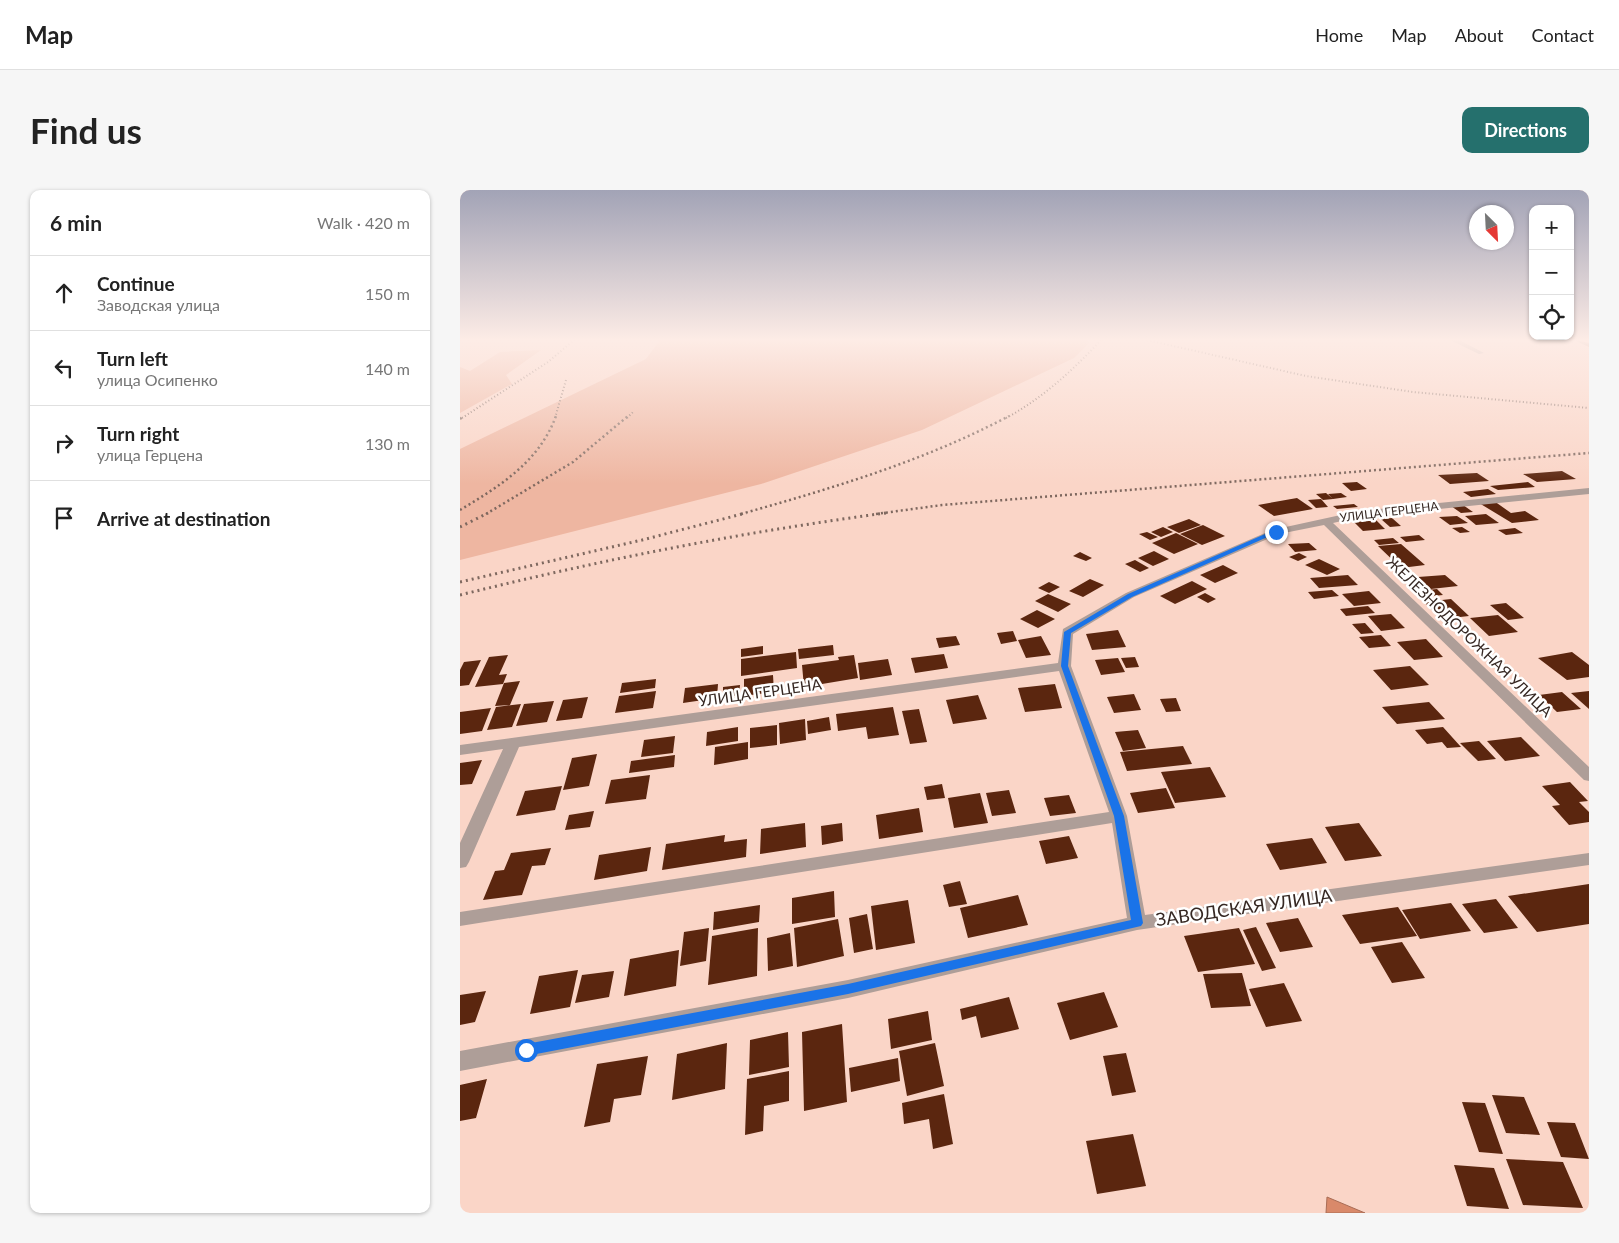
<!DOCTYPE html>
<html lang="en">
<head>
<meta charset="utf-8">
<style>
	:root { --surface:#fff; --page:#f6f6f6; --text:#222; --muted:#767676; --line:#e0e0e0; --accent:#25706d }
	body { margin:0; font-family:Lato,sans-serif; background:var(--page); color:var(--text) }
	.controls { position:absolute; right:15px; top:15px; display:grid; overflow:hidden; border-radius:10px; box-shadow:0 1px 4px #0004 }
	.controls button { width:45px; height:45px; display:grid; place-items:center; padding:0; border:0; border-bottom:1px solid var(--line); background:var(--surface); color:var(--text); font:25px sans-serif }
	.compass { position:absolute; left:1009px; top:15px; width:45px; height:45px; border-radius:50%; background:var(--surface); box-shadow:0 1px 4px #0004; rotate:156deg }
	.stop { position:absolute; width:15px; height:15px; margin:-11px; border:4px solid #1a73e8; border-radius:50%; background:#fff }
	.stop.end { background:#1a73e8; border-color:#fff; box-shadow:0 1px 5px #0008 }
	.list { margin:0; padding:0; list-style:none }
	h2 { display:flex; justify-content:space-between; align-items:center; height:65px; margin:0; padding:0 20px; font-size:21px }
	h2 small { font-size:16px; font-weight:400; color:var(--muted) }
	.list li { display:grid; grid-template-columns:32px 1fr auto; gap:15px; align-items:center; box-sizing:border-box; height:75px; padding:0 20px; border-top:1px solid var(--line) }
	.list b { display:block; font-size:19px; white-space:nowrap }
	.list p { margin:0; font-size:16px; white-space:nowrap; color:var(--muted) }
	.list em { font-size:16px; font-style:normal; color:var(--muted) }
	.icon { flex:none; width:28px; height:28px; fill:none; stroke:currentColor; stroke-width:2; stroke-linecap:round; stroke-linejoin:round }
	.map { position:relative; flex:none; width:1129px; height:1023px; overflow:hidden; border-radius:10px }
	header { display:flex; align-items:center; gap:30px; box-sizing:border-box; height:70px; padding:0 25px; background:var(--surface); border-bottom:1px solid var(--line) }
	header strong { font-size:24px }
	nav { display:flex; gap:28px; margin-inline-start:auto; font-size:18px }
	.intro { display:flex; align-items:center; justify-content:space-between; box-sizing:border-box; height:120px; padding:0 30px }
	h1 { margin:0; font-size:35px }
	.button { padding:12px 22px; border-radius:10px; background:var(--accent); color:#fff; font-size:18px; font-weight:700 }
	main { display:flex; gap:30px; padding:0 30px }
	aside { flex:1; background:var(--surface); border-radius:10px; box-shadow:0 1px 4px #0004 }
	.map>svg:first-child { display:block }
	.green { fill:#eeb6a1 }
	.water { fill:#d9896a; stroke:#a86c55 }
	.building { fill:#5b260f }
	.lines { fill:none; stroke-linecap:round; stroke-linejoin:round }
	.minor { fill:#ae9e98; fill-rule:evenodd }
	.primary { fill:#84695e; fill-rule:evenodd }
	.rail-far2 { stroke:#7e685f; stroke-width:2; stroke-dasharray:1 2.5; stroke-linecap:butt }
	.rail-far1 { stroke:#7e685f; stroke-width:2.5; stroke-dasharray:2 3; stroke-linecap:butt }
	.rail { stroke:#7e685f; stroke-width:3; stroke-dasharray:2 4; stroke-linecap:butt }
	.route { fill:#1a73e8 }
	.labels { text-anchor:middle; stroke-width:5; stroke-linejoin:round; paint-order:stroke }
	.far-street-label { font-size:12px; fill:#362823; stroke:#fff }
	.street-label { font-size:15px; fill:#362823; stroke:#fff }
	.near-street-label { font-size:18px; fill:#362823; stroke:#fff }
</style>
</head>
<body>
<header>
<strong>Map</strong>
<nav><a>Home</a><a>Map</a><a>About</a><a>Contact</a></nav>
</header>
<div class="intro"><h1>Find us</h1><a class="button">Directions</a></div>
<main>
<aside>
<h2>6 min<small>Walk · 420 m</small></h2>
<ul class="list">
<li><svg class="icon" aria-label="ahead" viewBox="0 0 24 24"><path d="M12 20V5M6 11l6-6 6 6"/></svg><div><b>Continue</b><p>Заводская улица</p></div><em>150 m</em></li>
<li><svg class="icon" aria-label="left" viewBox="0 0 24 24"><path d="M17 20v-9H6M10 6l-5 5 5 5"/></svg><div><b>Turn left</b><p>улица Осипенко</p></div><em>140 m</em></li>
<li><svg class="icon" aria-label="right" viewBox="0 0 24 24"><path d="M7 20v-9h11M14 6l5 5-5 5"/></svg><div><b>Turn right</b><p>улица Герцена</p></div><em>130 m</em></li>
<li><svg class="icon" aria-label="arrive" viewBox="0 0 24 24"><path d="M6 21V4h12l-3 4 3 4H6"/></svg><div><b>Arrive at destination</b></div></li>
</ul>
</aside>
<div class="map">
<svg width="1129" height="1023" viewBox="0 0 1129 1023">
	<rect width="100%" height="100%" fill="#fad5c7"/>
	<path class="green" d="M 200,150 L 627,150 L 629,153 L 614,168 L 462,240 L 301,294 L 0,370 L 0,259 L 186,169 Z
		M 81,160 L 46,185 L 52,194 L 0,223 L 0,177 L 10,181 L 40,162 Z"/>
	<path class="water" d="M 867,1007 L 905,1023 L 866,1023 Z"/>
	<path class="building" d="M 1102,281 L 1116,289 L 1077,292 L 1063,284 Z
		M 1017,283 L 1029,291 L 990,294 L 978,285 Z
		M 897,292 L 907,299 L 891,301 L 882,293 Z
		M 1068,292 L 1075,297 L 1038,300 L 1030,296 Z
		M 1028,299 L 1036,304 L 1011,307 L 1003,302 Z
		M 866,303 L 873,309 L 863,310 L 856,304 Z
		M 881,303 L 887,307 L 873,309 L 868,304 Z
		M 837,308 L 853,319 L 814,326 L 798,315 Z
		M 861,309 L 868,317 L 856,318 L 848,310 Z
		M 1034,311 L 1051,323 L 1065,321 L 1079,330 L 1052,333 L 1019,313 Z
		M 894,314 L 898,317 L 877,319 L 873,316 Z
		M 1003,315 L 1013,322 L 1001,323 L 991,316 Z
		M 1026,324 L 1039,333 L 1016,335 L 1005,326 Z
		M 997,326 L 1008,333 L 990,335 L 979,327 Z
		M 932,328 L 941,336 L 930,337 L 921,329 Z
		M 729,329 L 741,335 L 719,343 L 707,337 Z
		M 916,330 L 925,339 L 903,341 L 894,332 Z
		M 743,335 L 765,346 L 742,355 L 720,344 Z
		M 703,337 L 713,342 L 701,347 L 691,342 Z
		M 1002,337 L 1010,342 L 1000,343 L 992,338 Z
		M 1055,338 L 1063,343 L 1046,345 L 1038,340 Z
		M 687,342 L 698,347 L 690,350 L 679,344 Z
		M 716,343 L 738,354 L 714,364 L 692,353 Z
		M 959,345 L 965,350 L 946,352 L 940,347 Z
		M 933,348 L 939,353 L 919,355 L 914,350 Z
		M 849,353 L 857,360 L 835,362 L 828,354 Z
		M 941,354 L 965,375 L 941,378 L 918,356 Z
		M 694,361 L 709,369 L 693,376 L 678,368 Z
		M 620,362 L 632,368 L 626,371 L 613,366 Z
		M 839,363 L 847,367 L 838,371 L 829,367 Z
		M 859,369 L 880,379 L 867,385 L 845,375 Z
		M 675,370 L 689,378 L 680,382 L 665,374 Z
		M 763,375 L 778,383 L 755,393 L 740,385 Z
		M 888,385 L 898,395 L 859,398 L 850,388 Z
		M 985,385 L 998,396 L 971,399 L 958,387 Z
		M 630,389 L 644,395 L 623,407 L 609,401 Z
		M 732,391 L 747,399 L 715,414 L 700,406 Z
		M 589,392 L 600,397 L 589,403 L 578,398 Z
		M 977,399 L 983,405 L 963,407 L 957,401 Z
		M 872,400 L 879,406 L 854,409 L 848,402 Z
		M 909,401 L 921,413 L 894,416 L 882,404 Z
		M 745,403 L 756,409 L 748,413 L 737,407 Z
		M 588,404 L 611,414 L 598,422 L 575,411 Z
		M 991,409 L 1009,426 L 982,429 L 964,412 Z
		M 1046,413 L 1064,428 L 1048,430 L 1030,415 Z
		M 908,416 L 915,423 L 886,426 L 880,419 Z
		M 577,420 L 595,429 L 578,438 L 560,429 Z
		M 931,424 L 945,438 L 921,441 L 908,426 Z
		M 1038,425 L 1058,442 L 1029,446 L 1010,428 Z
		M 905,433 L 914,443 L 901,444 L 892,434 Z
		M 658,440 L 666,457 L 632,460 L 626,444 Z
		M 553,441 L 557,451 L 541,454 L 537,443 Z
		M 921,445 L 931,456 L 909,458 L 899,447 Z
		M 496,446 L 500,455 L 479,458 L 476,448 Z
		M 581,446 L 591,465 L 566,468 L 558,450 Z
		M 966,449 L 983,467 L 954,470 L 937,452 Z
		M 373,455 L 374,465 L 339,469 L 338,459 Z
		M 303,456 L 303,464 L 281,467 L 281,459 Z
		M 336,462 L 337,478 L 281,486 L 281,469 Z
		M 1112,462 L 1129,475 L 1129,487 L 1107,490 L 1078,468 Z
		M 484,464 L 488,478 L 455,483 L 451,468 Z
		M 48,465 L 39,485 L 47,484 L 43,494 L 15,497 L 29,467 Z
		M 394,465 L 398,488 L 344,497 L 342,475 L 379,470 L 378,467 Z
		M 675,467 L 679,477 L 666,478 L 661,468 Z
		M 658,468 L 665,482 L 641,485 L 635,470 Z
		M 428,469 L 432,485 L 400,490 L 398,473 Z
		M 21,470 L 9,495 L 0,496 L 0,480 L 4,472 Z
		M 950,476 L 969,495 L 931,500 L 913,480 Z
		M 313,485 L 314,502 L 284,506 L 284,489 Z
		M 196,489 L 195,498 L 160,503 L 162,493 Z
		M 60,491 L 50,515 L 35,516 L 44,493 Z
		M 258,494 L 257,508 L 223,513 L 225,498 Z
		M 595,494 L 602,518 L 565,522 L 558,498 Z
		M 280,495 L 279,505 L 263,508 L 263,497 Z
		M 196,501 L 193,518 L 155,523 L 159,506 Z
		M 1129,501 L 1129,519 L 1111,503 Z
		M 1102,502 L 1121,519 L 1097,522 L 1079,505 Z
		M 674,504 L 681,520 L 654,523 L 647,507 Z
		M 518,505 L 527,529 L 493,534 L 486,510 Z
		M 128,507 L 122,528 L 96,531 L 103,510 Z
		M 716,508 L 721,521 L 706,522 L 700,509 Z
		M 94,511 L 87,532 L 56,536 L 64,514 Z
		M 969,512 L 985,529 L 937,534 L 922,517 Z
		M 61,514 L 52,537 L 27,540 L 36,517 Z
		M 433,517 L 439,545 L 408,549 L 406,537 L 378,541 L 376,524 Z
		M 31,518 L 22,541 L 0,544 L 0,522 Z
		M 459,519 L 467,552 L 450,554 L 442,521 Z
		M 369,527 L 371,540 L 348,544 L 347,531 Z
		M 345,529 L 346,550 L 320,554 L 319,533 Z
		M 317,535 L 317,555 L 290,558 L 290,538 Z
		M 278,537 L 278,551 L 246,556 L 247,542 Z
		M 983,537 L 1001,557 L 987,558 L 982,552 L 967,554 L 955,540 Z
		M 678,540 L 686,558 L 663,561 L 655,542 Z
		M 215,546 L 213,563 L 181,567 L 184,550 Z
		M 1061,547 L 1080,566 L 1045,571 L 1027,551 Z
		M 1019,551 L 1036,569 L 1018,571 L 1000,553 Z
		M 288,552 L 288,569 L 254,575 L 255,557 Z
		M 723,556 L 732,574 L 667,581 L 660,562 Z
		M 137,564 L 129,596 L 103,600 L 112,568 Z
		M 215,565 L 214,577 L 169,583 L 171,571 Z
		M 22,570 L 12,594 L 0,595 L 0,573 Z
		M 750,577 L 766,607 L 715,613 L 701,582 Z
		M 190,585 L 186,609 L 145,614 L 151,590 Z
		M 1110,592 L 1128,611 L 1119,612 L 1129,622 L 1129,632 L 1109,635 L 1092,616 L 1100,615 L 1082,596 Z
		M 482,594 L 485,608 L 467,610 L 464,597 Z
		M 102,596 L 95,620 L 56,626 L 65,601 Z
		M 706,598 L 715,618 L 678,623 L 670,603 Z
		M 549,600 L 556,623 L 532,626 L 526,603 Z
		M 520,603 L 528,633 L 494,638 L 488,608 Z
		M 609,605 L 616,623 L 590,626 L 584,608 Z
		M 459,618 L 463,642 L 419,649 L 416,625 Z
		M 134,621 L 130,637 L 105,640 L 109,625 Z
		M 345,633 L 346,657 L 300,664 L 301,639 Z
		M 382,633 L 383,651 L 362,655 L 361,636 Z
		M 899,633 L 922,666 L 885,671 L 865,637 Z
		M 265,645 L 264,652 L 287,649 L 286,667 L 202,680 L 206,654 Z
		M 609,646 L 618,668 L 586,674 L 579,651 Z
		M 852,648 L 867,673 L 820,680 L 806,654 Z
		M 191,657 L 187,681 L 134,690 L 139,665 Z
		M 91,658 L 85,675 L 72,676 L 62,705 L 23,710 L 35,681 L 44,680 L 51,663 Z
		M 500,691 L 507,714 L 489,717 L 483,695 Z
		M 1129,694 L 1129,734 L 1077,742 L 1048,706 Z
		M 374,701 L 375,727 L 332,734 L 332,708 Z
		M 558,705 L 568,735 L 508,748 L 500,718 Z
		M 1036,709 L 1058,738 L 1024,743 L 1002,714 Z
		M 448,710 L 455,753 L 416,760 L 411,716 Z
		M 991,713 L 1011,741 L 960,749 L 942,720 Z
		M 300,715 L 299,732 L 253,740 L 254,722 Z
		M 938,717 L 957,746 L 900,754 L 882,725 Z
		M 407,724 L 413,759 L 394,763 L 389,728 Z
		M 838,728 L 853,757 L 820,762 L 806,733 Z
		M 378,729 L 384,766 L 337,777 L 334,738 Z
		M 796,737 L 816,778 L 802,781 L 783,740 Z
		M 249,738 L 246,771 L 220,776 L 224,742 Z
		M 298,738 L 297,786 L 248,795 L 252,746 Z
		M 779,738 L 795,774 L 738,782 L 724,746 Z
		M 330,743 L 333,776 L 308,781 L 307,748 Z
		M 942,752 L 965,788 L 932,793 L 911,757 Z
		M 219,760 L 216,796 L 164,806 L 170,769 Z
		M 118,780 L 110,817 L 70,824 L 79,786 Z
		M 154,781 L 149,807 L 115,813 L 122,785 Z
		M 782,783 L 791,816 L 751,818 L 743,784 Z
		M 824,793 L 842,831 L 806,837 L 789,799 Z
		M 26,801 L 15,832 L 0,835 L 0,805 Z
		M 644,802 L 658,837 L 610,850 L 597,813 Z
		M 549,807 L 559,839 L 521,848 L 516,826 L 502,830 L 500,819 Z
		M 468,821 L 472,850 L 431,859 L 428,829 Z
		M 382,834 L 387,912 L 344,921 L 342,842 Z
		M 328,842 L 329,877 L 289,885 L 290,850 Z
		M 267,853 L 265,899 L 212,910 L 217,864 Z
		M 475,853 L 484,896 L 447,906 L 439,861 Z
		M 666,863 L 676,902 L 652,906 L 643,866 Z
		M 188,866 L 181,905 L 154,909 L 150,932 L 124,937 L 137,874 Z
		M 438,868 L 440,891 L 391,902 L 389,878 Z
		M 329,881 L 329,911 L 304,916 L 303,941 L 285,945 L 287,889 Z
		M 27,889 L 16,928 L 0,931 L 0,895 Z
		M 484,904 L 493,954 L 473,959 L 469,929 L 444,934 L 442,913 Z
		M 1032,905 L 1064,907 L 1080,945 L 1046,943 Z
		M 1002,912 L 1025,913 L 1043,964 L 1019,962 Z
		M 1087,932 L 1115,933 L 1129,969 L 1101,967 Z
		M 673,944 L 686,996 L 637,1004 L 626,951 Z
		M 1046,969 L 1103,972 L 1123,1018 L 1063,1015 Z
		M 994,975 L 1034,978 L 1049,1019 L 1007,1016 Z"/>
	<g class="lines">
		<path class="minor" d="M 990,150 L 999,150 L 1024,163 L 1019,164 Z
			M 1129,298 L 1129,304 L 899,327 L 873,333 L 1129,577 L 1129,591 L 1124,590 L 864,335 L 819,344 L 674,407 L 613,444 L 611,476 L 667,626 L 685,725 L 1129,663 L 1129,675 L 677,740 L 388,808 L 0,881 L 0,861 L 388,790 L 667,728 L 652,633 L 0,736 L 0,722 L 649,622 L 599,481 L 59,557 L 9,672 L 6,677 L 0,678 L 0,653 L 43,559 L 0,565 L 0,555 L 598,473 L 603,439 L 666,403 L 812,340 L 899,321 Z"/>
		<path class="primary" d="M 1115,150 L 1129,153 L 1129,157 L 1116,151 Z"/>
		<path class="rail-far2" d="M 687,150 L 846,186 L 953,202 L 1129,218
			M 2,228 L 88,172 L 114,150
			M 95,228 L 106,190
			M 167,228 L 173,222
			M 546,228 C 583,208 613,180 641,150"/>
		<path class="rail-far1" d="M 0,229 L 4,226
			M 0,320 C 40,296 79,272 96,226
			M 26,324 L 113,272 L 168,226
			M 281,324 C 373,298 464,271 549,226
			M 416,324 L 482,315 L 1129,263"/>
		<path class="rail" d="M 0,337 L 28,323
			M 0,392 L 182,350 L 286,323
			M 0,405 C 140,370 283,342 426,323"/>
	</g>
	<linearGradient id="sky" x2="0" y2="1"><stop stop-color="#a2a3b6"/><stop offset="0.51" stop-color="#fdece6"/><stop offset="1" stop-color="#fdece6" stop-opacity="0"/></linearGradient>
	<rect width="1129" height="294" fill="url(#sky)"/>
	<path class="route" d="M 814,340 L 819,342 L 672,407 L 611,443 L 608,476 L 664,626 L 683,733 L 681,736 L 388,804 L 66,866 L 62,864 L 60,860 L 62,856 L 66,854 L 388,794 L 671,730 L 654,626 L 601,476 L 604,442 L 668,404 Z"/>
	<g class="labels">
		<g class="far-street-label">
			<text transform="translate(929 322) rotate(-7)" y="4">УЛИЦА ГЕРЦЕНА</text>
		</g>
		<g class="street-label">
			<text transform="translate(1009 447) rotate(44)" y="5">ЖЕЛЕЗНОДОРОЖНАЯ УЛИЦА</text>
			<text transform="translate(300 503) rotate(-8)" y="5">УЛИЦА ГЕРЦЕНА</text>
		</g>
		<g class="near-street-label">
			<text transform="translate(784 718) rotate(-8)" y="6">ЗАВОДСКАЯ УЛИЦА</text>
		</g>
	</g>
</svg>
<div class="controls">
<button>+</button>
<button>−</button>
<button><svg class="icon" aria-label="locate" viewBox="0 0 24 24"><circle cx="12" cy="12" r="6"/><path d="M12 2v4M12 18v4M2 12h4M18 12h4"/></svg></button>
</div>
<svg class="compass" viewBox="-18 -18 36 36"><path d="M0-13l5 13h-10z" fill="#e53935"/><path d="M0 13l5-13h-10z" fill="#767676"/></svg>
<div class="stop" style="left:66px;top:860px"></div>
<div class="stop end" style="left:816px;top:342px"></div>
</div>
</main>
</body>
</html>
